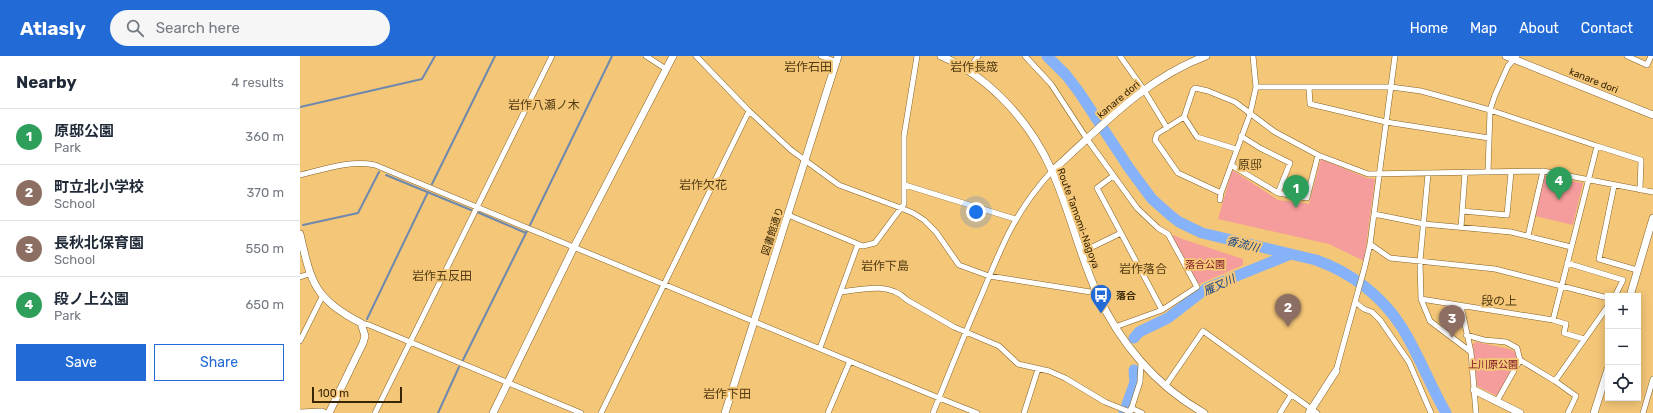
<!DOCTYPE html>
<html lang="en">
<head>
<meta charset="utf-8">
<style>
	:root { --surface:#fff; --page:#f6f6f7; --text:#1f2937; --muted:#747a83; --line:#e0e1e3; --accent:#226bd6 }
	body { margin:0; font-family:Rubik,"Noto Sans JP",sans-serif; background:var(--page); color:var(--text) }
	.controls { position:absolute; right:12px; bottom:12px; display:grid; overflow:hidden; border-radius:0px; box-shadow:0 2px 10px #0003 }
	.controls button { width:36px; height:36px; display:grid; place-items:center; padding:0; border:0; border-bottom:1px solid var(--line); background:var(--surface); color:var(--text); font:20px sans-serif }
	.scale { position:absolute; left:12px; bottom:10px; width:90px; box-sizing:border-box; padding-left:4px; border:2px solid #372503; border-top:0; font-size:11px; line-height:14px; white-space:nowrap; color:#372503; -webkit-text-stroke:3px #f4c678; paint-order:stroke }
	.you { position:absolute; left:676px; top:156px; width:14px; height:14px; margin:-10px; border:3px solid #fff; border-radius:50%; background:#1a73e8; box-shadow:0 0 0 6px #1a73e833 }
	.badge { display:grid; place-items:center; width:26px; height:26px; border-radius:50%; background:var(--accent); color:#fff; font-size:13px; font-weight:700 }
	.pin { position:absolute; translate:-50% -33px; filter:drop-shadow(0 1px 2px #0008) }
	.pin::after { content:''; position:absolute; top:21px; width:14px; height:12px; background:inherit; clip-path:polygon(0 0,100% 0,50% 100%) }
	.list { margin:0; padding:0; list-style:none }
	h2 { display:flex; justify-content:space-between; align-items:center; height:52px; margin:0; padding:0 16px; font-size:17px }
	h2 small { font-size:13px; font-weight:400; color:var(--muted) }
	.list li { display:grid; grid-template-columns:26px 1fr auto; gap:12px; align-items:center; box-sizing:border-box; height:56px; padding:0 16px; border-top:1px solid var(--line) }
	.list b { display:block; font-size:15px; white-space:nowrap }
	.list p { margin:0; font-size:13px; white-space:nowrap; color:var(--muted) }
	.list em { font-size:13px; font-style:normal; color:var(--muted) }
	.actions { display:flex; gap:8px; padding:12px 16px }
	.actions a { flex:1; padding:9px 0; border:1px solid var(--accent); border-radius:0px; text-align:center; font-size:14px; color:var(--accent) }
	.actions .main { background:var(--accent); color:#fff }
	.icon { flex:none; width:22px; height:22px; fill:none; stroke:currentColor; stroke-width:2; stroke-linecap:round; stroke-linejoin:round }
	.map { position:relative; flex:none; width:1353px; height:357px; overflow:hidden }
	header { display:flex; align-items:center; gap:24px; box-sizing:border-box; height:56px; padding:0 20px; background:var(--accent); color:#fff }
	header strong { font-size:19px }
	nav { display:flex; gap:22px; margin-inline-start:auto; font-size:14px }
	.search { width:280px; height:36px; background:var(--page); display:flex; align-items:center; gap:10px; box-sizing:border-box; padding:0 14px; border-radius:22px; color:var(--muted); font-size:15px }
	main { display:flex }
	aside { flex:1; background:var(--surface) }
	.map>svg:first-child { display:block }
	.green { fill:#f59c9d }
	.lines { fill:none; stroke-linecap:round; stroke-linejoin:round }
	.stream { stroke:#6e88ae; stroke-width:2 }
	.river { stroke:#85b2f8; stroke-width:11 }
	.street-casing { stroke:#846227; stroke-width:6 }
	.secondary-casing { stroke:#846227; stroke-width:8 }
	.street { stroke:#fff; stroke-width:5 }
	.secondary { stroke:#fff; stroke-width:7 }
	.labels { text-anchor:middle; stroke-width:4; stroke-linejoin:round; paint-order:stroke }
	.street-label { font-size:10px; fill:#372503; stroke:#f4c678 }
	.park-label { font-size:10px; fill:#770e21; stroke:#f4c678 }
	.poi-label { font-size:10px; font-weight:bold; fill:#372503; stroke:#f4c678; text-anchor:start }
	.water-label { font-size:11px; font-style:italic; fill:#0a3f8b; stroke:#f4c678 }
	.quarter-label { font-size:12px; fill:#523b11; stroke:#f4c678 }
</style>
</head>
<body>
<header>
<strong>Atlasly</strong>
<div class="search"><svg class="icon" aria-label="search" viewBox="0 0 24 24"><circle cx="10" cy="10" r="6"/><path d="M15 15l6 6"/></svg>Search here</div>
<nav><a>Home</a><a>Map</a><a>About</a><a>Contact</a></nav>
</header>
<main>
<aside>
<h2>Nearby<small>4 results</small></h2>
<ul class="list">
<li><span class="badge" style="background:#2e9e5b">1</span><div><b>原邸公園</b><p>Park</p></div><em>360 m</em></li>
<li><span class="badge" style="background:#8d6e63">2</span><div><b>町立北小学校</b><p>School</p></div><em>370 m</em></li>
<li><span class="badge" style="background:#8d6e63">3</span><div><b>長秋北保育園</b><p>School</p></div><em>550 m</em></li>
<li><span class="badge" style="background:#2e9e5b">4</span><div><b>段ノ上公園</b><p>Park</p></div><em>650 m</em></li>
</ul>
<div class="actions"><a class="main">Save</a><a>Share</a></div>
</aside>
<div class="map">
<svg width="1353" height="357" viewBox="0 0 1353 357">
	<rect width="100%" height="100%" fill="#f4c678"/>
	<path class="green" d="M 1021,103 L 1067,122 L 1075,123 L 1064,205 L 1029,188 L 918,163 L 932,114 L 978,144 L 1009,148 Z
		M 1245,120 L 1283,127 L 1273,169 L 1235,160 Z
		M 874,179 L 882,183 L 943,203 L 943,209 L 897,229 L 872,181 Z
		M 1176,286 L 1209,293 L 1216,296 L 1216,306 L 1197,340 L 1177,330 L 1173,288 Z"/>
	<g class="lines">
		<path class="stream" d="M 0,51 L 122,23 L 135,0
			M 86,119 L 171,154
			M 132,128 L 195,0
			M 177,156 L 226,177 L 227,175
			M 3,169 L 58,157 L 79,116
			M 230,169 L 312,0
			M 67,263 L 128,136
			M 163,304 L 226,177
			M 138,357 L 159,311"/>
		<path class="river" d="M 747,0 L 766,19 L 779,36 L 829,112 L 852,143 L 870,159 L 879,166 L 902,177 L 1016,204 C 1050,216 1081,239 1101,270 C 1118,297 1130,329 1146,357
			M 834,282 L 839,276 L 868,262 L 907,232 L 991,198
			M 824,357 L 835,326 L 834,314"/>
		<g class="street-casing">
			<path id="street" d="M 346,0 L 366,13
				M 396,0 L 449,55 L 491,94 L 539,129 L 601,152 L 613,157 L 624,164 L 636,176 L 659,209 L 689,220 L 797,237
				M 521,0 L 537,6
				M 725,0 L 751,28 L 787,83 L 837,152 L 858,172 L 868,178 L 897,231 L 862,254 L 815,271
				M 820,0 L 844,34 L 867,72
				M 1327,0 L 1347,9 L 1351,0
				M 668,15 L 678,0
				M 956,31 L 1091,31 L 1121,35 L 1190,54 L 1297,90 L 1253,264 L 1121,243 L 1120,205 L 1128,118
				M 1009,32 L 1010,48 L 1086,66 L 1189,82
				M 884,61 L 897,81 L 936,93
				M 941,80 L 960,92 L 990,107 L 978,137
				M 1297,90 L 1341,104 L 1340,134
				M 931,109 L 978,137 L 1007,142 L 1018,99
				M 1188,116 L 1190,54 L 1195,39 L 1208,10 L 1217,0
				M 0,119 C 25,113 50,104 75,109 L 639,342 C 653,307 667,272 682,238 C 702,189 716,154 752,115
				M 813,120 L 797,132 L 862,254
				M 605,129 L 715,163
				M 1314,130 L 1299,203 L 1337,214
				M 921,137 L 878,117 L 855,84 L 857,78 L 884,61 L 893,34 L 895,32 L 908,35 L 935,46 L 975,76 L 1018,99 L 1068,118 L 1243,115 L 1353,136
				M 920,144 L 921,137 L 950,58 L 956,31 L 953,0
				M 1162,155 L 1207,159 L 1211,116
				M 1074,158 L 1124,168 L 1211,176 L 1271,191
				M 488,159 L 558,188
				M 1161,171 L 1165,117
				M 1228,180 L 1243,115
				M 1070,188 L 1090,202 L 1195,213 L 1308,242
				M 782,196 L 821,177
				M 1267,207 L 1323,224 L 1315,240
				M 0,221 L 9,218
				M 541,236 C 563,233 589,226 607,244 L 654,271 L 699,290 L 718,308 L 749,315 L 765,322 L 805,346 L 830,356
				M 1121,243 L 1130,265 L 1171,296
				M 1055,246 L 1064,253 L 1072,256 L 1080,264 L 1109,306 L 1131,357
				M 1161,250 L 1171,296 L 1176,357
				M 1253,264 L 1266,268 L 1264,277 L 1284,283
				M 61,267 L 69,269 L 281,357
				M 1166,279 L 1184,284 L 1206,286 L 1217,292 L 1220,304 L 1197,345
				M 0,285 L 22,241
				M 520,292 L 558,188 L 563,190 L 575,187 L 604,148 L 604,80 L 617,0
				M 1220,304 L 1255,325 L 1276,340 L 1268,357
				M 1036,315 L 1065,210 L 1070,188 L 1095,0
				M 1255,325 L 1308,250
				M 866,329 L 903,275 L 1017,357
				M 831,352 L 842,357
				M 0,356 L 22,355 L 26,357
				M 75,357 L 252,0
				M 301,357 L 449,55
				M 528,357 L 550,305
				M 633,357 L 639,342 L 677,357
				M 724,357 L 738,313
				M 830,357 L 840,326 L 841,307
				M 980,357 L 991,339
				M 1343,357 L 1353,323"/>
		</g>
		<g class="secondary-casing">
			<path id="secondary" d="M 641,0 C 690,21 731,67 752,115 C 770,155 779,198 797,237 C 819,286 856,330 904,357
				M 1206,0 L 1353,59
				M 752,115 C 800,72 844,23 906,0
				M 0,178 C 11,226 14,243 61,267 L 65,280 L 63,287 L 29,357
				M 1330,240 L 1353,162
				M 1174,334 L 1220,357
				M 193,357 L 274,191 L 373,0
				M 425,357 L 538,0
				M 1009,357 L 1036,315
				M 1294,357 L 1308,313"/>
		</g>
		<use href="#street" class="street"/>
		<use href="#secondary" class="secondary"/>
	</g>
	<defs>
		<g id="bus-pin" transform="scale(1.15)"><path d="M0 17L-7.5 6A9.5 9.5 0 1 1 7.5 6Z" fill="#226bd6" stroke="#f4c678"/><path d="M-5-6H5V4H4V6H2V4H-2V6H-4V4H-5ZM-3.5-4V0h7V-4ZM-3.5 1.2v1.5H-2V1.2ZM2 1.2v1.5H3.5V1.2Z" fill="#fff"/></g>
	</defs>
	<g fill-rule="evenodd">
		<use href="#bus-pin" x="801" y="239"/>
	</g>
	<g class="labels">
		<g class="street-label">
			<text transform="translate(1294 24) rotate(22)" y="4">kanare dori</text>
			<text transform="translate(818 43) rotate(-40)" y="4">kanare dori</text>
			<text transform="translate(779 162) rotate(70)" y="4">Route Tamomi-Nagoya</text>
			<text transform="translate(472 175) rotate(-72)" y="4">図書館通り</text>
		</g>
		<g class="park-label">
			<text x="905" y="212">落合公園</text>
			<text x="1193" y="312">上川原公園</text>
		</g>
		<g class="poi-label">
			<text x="816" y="243">落合</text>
		</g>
		<g class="water-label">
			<text transform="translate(943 188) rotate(14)" y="4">香流川</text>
			<text transform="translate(919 229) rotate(-25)" y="4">雁又川</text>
		</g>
		<g class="quarter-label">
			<text x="508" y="15">岩作石田</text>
			<text x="674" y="15">岩作長筬</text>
			<text x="244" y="53">岩作八瀬ノ木</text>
			<text x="950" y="113">原邸</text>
			<text x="403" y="133">岩作欠花</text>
			<text x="585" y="214">岩作下島</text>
			<text x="843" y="217">岩作落合</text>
			<text x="142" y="224">岩作五反田</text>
			<text x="1199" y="249">段の上</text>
			<text x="427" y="342">岩作下田</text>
		</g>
	</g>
</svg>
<div class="controls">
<button>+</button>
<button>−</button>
<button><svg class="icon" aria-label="locate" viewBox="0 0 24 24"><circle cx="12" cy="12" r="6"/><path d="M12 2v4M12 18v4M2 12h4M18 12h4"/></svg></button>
</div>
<div class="scale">100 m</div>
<div class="you"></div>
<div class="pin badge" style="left:996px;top:152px;background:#2e9e5b">1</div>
<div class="pin badge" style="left:988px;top:271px;background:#8d6e63">2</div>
<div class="pin badge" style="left:1152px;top:282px;background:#8d6e63">3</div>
<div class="pin badge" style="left:1259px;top:144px;background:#2e9e5b">4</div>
</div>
</main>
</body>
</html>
